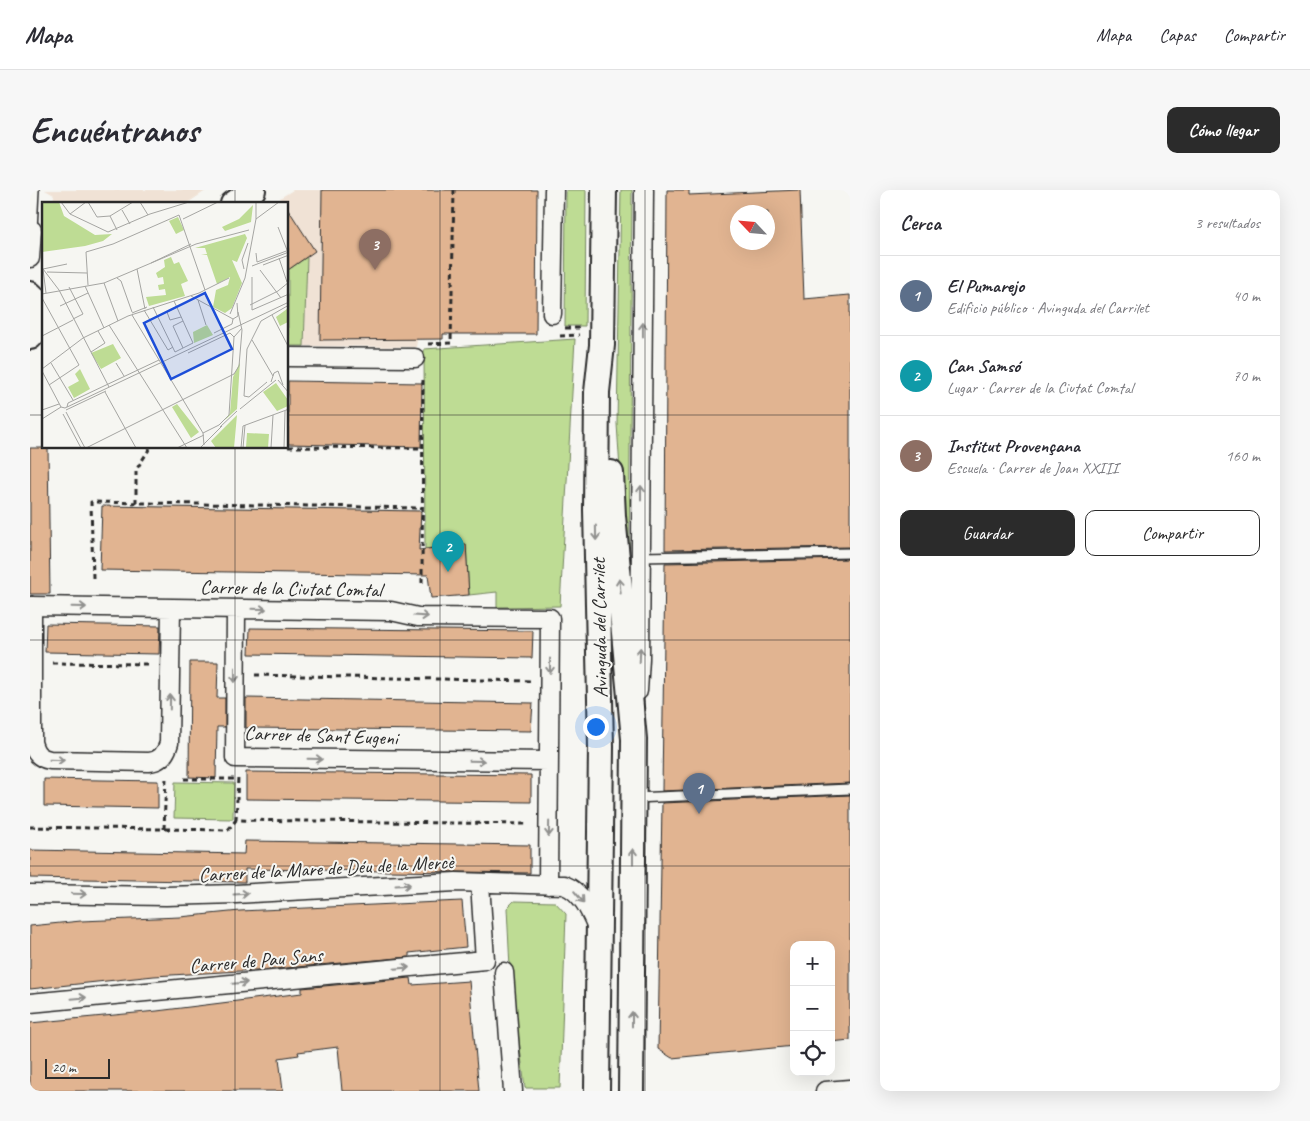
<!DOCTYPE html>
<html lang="es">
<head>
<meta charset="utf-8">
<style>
	:root { --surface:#fff; --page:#f7f7f7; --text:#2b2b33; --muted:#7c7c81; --line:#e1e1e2; --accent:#2b2b2b }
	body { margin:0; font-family:Caveat,sans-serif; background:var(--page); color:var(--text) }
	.controls { position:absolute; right:15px; bottom:15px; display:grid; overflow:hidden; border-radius:10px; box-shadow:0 5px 20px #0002 }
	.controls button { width:45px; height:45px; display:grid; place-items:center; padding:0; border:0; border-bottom:1px solid var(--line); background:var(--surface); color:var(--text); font:25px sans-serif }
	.compass { position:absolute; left:700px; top:15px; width:45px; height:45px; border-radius:50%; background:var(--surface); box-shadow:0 5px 20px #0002; rotate:296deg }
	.scale { position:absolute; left:15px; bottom:12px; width:65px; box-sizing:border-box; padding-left:5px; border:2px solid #2b2b2b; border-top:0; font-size:14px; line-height:18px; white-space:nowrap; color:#2b2b2b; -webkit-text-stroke:4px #f6f6f2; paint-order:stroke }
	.you { position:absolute; left:565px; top:536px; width:18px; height:18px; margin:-12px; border:4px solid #fff; border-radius:50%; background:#1a73e8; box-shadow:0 0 0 8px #1a73e833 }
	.badge { display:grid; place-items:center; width:32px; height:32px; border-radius:50%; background:var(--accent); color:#fff; font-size:16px; font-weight:700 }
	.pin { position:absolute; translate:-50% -41px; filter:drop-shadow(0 1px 2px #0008) }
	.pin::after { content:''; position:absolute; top:26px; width:18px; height:15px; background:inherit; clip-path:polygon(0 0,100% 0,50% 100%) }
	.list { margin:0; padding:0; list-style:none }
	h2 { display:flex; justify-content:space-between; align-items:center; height:65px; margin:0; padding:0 20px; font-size:21px }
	h2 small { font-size:16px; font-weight:400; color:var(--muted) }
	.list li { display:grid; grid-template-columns:32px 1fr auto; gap:15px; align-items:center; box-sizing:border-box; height:80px; padding:0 20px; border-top:1px solid var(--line) }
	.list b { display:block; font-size:19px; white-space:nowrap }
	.list p { margin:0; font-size:16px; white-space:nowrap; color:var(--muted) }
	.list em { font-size:16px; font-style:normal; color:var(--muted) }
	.actions { display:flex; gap:10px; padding:15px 20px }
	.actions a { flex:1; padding:11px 0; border:1px solid var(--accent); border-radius:10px; text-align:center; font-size:18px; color:var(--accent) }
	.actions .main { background:var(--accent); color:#fff }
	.icon { flex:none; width:28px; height:28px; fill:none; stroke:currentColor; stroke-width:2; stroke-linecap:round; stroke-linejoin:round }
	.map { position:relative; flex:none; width:820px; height:901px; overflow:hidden; border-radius:10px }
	header { display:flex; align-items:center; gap:30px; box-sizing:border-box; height:70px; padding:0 25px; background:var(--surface); border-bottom:1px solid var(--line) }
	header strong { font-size:24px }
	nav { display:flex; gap:28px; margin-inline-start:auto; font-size:18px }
	.intro { display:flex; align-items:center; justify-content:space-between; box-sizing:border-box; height:120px; padding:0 30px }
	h1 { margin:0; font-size:35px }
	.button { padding:12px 22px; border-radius:10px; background:var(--accent); color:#fff; font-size:18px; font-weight:700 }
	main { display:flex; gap:30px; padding:0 30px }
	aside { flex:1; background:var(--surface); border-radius:10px; box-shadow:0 5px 20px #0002 }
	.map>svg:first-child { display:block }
	.built { fill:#f0e2d5 }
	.green { fill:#bedc94; stroke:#748460 }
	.building { fill:#e1b491; stroke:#2b2b2b; fill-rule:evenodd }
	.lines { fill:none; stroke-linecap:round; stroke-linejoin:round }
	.lane-casing { stroke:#2b2b2b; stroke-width:12 }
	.street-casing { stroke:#2b2b2b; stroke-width:21 }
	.secondary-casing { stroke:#2b2b2b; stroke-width:28 }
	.path { stroke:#2b2b2b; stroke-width:3; stroke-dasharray:5 4; stroke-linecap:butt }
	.lane { stroke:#f6f6f2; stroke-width:9 }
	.street { stroke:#f6f6f2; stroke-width:18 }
	.secondary { stroke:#f6f6f2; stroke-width:24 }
	.oneway { stroke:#90908e }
	.grid { fill:none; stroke:#2b2b2b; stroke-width:1; stroke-opacity:0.55 }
	.labels { text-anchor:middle; stroke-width:4; stroke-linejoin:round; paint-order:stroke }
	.street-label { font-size:20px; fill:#2b2b2b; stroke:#f6f6f2 }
	.inset-road { fill:none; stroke:#a5a5a2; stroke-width:1 }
	.view { fill:#1d4ed8; fill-opacity:0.15; stroke:#1d4ed8; stroke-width:2.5 }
	.inset-edge { fill:none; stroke:#2b2b2b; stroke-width:2.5 }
</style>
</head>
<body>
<header>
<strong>Mapa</strong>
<nav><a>Mapa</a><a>Capas</a><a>Compartir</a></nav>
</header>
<div class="intro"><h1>Encuéntranos</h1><a class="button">Cómo llegar</a></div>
<main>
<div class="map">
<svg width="820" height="901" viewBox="0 0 820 901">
	<rect width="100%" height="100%" fill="#f6f6f2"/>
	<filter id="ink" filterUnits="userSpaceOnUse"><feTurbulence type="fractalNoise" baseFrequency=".02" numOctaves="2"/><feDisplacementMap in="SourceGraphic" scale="10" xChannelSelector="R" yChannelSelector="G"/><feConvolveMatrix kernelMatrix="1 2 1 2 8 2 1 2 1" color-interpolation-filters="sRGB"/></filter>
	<g filter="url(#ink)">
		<path class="built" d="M 15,0 L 177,0 L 156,14 L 23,14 L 24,5 Z
			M 263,0 L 416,0 L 386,157 L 274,156 L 277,67 L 258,38 L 258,30 L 262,26 L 258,19 L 258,14 L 254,14 L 250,8 Z"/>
		<path class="green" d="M 536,0 L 556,0 L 555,136 L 535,136 Z
			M 591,0 L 602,0 L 599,370 L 596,370 L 587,234 Z
			M 277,67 L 274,156 L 258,156 L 258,80 Z
			M 545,149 L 530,416 L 467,417 L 467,402 L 439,405 L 436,354 L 395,359 L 394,159 Z
			M 145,592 L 204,593 L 203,629 L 144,628 Z
			M 484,711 L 525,712 L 536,724 L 530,898 L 495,898 L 480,778 L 477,718 Z"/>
		<path class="building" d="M 292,0 L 507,0 L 506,144 L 413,144 L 413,149 L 290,150 Z
			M 637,0 L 659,0 L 659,5 L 770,0 L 774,109 L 820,105 L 820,357 L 635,360 ZM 708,22 L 738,22 L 738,52 L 708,52 Z
			M 258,19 L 285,61 L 258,80 Z
			M 258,191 L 392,193 L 391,257 L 258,254 Z
			M 0,258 L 18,258 L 20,404 L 0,404 Z
			M 72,316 L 391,321 L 389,360 L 436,354 L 439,405 L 401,408 L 398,385 L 70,380 Z
			M 820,369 L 820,593 L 632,601 L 635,373 Z
			M 16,434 L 130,436 L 129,464 L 15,462 Z
			M 220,438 L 503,441 L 502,468 L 219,464 Z
			M 160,472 L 188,472 L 187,508 L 195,508 L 195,537 L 187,537 L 186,588 L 159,587 Z
			M 216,508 L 503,513 L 501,541 L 216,538 Z
			M 216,582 L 501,585 L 501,612 L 216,609 Z
			M 14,589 L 128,591 L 128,618 L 14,616 Z
			M 820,605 L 820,850 L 801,852 L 801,755 L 764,755 L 764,856 L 642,868 L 628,859 L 632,613 Z
			M 215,651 L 500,655 L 500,683 L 215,679 L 215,692 L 0,688 L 0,660 L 214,664 Z
			M 432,711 L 436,757 L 379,763 L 379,767 L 244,779 L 124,786 L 0,799 L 0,736 L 51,731 L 150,727 L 210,721 Z
			M 381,788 L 382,795 L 439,791 L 449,901 L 312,901 L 308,857 L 268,862 L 269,865 L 249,868 L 253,901 L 0,901 L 0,833 L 127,821 L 272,803 L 272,798 Z"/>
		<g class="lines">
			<g class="lane-casing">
				<path id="lane" d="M 2,40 L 4,0
					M 611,367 L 820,363
					M 604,608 L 820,599"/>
			</g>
			<g class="street-casing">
				<path id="street" d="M 0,68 L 2,40
					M 522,124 L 524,0
					M 258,167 L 385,168
					M 0,416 L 361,421 L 388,427 L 520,428 L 518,695
					M 2,416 L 2,552 C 5,563 9,568 20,570 L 119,572 C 130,571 136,564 139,553 L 141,418
					M 206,419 L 205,568 L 519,571
					M 608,501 L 610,469 L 614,0
					M 0,704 L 136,706 L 206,704 L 426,692 L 534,695 C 552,702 560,721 567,737
					M 474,782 L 483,901
					M 0,813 L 455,770 L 450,693
					M 795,901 L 820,899"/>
			</g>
			<g class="secondary-casing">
				<path id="secondary" d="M 203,14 L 223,0
					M 0,104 C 13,115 13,136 0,147
					M 581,283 L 583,326 L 604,549 L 601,901
					M 567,901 L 571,557 L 566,320 L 567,202 L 572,155 L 574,0"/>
			</g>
			<path class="path" d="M 535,138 L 551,138
				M 530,146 L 549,145
				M 398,154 L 421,153 L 424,0
				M 258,257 L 393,258
				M 106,313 L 106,280 L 120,258
				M 63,388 L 61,312 L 392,318
				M 392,393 L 393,186
				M 22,473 L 121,474
				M 225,485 L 501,491
				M 154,589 L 205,589
				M 206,630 L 208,587
				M 0,637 L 198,640 L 206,630 L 499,634
				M 134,639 L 136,588"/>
			<use href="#lane" class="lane"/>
			<use href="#street" class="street"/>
			<use href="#secondary" class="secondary"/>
		</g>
		<defs><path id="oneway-shaft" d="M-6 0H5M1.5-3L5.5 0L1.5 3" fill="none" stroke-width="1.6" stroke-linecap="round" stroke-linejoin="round" transform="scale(1.25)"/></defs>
		<g class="oneway">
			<use href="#oneway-shaft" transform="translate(613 140) rotate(-90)"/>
			<use href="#oneway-shaft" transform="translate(611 303) rotate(-90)"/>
			<use href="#oneway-shaft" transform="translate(566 343) rotate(89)"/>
			<use href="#oneway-shaft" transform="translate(590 396) rotate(-95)"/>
			<use href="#oneway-shaft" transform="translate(49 417) rotate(1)"/>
			<use href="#oneway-shaft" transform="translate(229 419) rotate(1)"/>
			<use href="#oneway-shaft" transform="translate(391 426) rotate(4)"/>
			<use href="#oneway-shaft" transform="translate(610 465) rotate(-88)"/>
			<use href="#oneway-shaft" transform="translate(520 476) rotate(90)"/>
			<use href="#oneway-shaft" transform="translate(205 485) rotate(90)"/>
			<use href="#oneway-shaft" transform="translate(140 512) rotate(-89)"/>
			<use href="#oneway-shaft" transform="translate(285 569) rotate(1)"/>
			<use href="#oneway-shaft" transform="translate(27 570) rotate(2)"/>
			<use href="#oneway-shaft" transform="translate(447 571) rotate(1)"/>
			<use href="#oneway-shaft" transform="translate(519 639) rotate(91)"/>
			<use href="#oneway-shaft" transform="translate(603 666) rotate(-90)"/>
			<use href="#oneway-shaft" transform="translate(373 695) rotate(-3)"/>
			<use href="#oneway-shaft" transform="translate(49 704) rotate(1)"/>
			<use href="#oneway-shaft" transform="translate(211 704) rotate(-3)"/>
			<use href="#oneway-shaft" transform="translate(549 707) rotate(50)"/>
			<use href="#oneway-shaft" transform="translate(372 778) rotate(-5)"/>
			<use href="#oneway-shaft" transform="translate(210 793) rotate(-5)"/>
			<use href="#oneway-shaft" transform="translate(49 808) rotate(-5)"/>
			<use href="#oneway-shaft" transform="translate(602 829) rotate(-90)"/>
		</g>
	</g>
	<path class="grid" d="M 205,0 L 205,14M 410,0 L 410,901M 615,0 L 615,901M 0,225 L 14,225M 258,225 L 820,225M 205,258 L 205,901M 0,450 L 820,450M 0,676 L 820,676"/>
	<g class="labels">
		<g class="street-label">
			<text transform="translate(261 398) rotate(1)" y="7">Carrer de la Ciutat Comtal</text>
			<text transform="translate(569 438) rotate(-91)" y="7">Avinguda del Carrilet</text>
			<text transform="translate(291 545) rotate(2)" y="7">Carrer de Sant Eugeni</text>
			<text transform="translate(296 678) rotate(-3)" y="7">Carrer de la Mare de Déu de la Mercè</text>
			<text transform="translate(226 770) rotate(-5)" y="7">Carrer de Pau Sans</text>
		</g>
	</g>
	<g transform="translate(12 12)">
		<rect width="246" height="246" fill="#f6f6f2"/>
		<path d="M 0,0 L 17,0 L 22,14 L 53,33 L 70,32 L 61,39 L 43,44 L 0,50 ZM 211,3 L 209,20 L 183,29 L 180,25 L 197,17 ZM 136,15 L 142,28 L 134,32 L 127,19 ZM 203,32 L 205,36 L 195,60 L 190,58 L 200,81 L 190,106 L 183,111 L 171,105 L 174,88 L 186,83 L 188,75 L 175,82 L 165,53 L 159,53 L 165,52 L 163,46 L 153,46 ZM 129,55 L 132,62 L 137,60 L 146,79 L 139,82 L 143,94 L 107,104 L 104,95 L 124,93 L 123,87 L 117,88 L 116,83 L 122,82 L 121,75 L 116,76 L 114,71 L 123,65 L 122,58 ZM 245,107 L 246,120 L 238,124 L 234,115 ZM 165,123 L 171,133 L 152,141 L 151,130 ZM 71,142 L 79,156 L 59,167 L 49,151 ZM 198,160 L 195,207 L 183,218 L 188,211 L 191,175 ZM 38,167 L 48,187 L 32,196 L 26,185 L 37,179 L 33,172 ZM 234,181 L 246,198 L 246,204 L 235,209 L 221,190 ZM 135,202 L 157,230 L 149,236 L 130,205 ZM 195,213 L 192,246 L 174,246 L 169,239 ZM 205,231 L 227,232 L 226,246 L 204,246 Z" fill="#bedc94"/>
		<path class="inset-road" d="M 19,0 L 28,12 L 66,30 L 108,12 L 147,0M 46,0 L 55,15 L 68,14M 98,0 L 106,13M 80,8 L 88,22M 28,12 L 44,0M 68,14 L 91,0M 68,14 L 75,28M 141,17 L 176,0M 214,17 L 237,0M 236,25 L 245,48M 214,51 L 215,60 L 247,48M 237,56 L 245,80M 109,61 L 149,42M 221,63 L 247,53M 210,64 L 247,50M 1,67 L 17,88 L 67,185M 1,67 L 25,62M 1,67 L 4,91M 95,67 L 103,107M 202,67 L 200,58 L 206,41M 218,68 L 239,96M 5,70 L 45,71M 210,75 L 210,108 L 247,92M 75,76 L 79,79 L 90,110M 62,81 L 76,119M 46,83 L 44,50 L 71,42 L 137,13 L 163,88M 43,84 L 62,126M 27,85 L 41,112 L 31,117M 0,92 L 62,81 L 154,42 L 207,28M 149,94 L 191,117M 0,96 L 37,163 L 7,183M 156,98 L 164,123M 132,99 L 151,141 L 133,150M 208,103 L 236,89 L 247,80M 18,104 L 46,91M 111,105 L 133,150M 135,105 L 125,110 L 128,118 L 139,115M 102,108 L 126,148 L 131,145M 90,111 L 105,105M 188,112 L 203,76 L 214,17 L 214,0M 90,113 L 161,231 L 162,243M 230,113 L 247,146M 191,117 L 196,114 L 195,101M 141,119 L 131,124 L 141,146M 67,123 L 145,246M 172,131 L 190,122 L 191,117M 0,134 L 31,118M 210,138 L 231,174M 49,150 L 63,141 L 56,129M 146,151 L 188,131 L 192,135M 9,161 L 31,198M 74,161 L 82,174M 0,167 L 41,136 L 86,114 L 157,91 L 187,76M 0,169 L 19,205M 236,178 L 247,191M 225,180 L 207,195 L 202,194 L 205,147 L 219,119 L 247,103M 229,180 L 232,171 L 236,169 L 241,183M 63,190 L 94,246M 25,205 L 26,201 L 117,158M 23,206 L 247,100M 198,207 L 234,178M 0,208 L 17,202M 24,208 L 64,189M 24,210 L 43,246M 21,212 L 39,246M 0,217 L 19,205 L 23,206M 178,225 L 195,209M 161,231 L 177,223 L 187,213 L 192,135 L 200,126M 44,246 L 192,172 L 197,164 L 200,128 L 196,110M 135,246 L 162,233M 158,246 L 180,224M 199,246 L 201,224 L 247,207M 201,246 L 203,223M 229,246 L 231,213M 242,246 L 243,209"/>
		<path class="view" d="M 163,91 L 190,147 L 129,177 L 102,121 Z"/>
		<rect width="246" height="246" class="inset-edge"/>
	</g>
</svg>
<div class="controls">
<button>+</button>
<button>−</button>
<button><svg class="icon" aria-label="locate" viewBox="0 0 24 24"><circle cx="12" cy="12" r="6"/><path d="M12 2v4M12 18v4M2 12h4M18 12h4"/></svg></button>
</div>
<svg class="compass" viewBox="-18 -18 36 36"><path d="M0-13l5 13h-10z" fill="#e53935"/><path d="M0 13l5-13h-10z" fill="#7c7c81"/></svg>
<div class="scale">20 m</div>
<div class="you"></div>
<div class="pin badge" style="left:669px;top:624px;background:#5c6f8a">1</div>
<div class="pin badge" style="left:418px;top:382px;background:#0f9aa8">2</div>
<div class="pin badge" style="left:345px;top:80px;background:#8d6e63">3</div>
</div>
<aside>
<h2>Cerca<small>3 resultados</small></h2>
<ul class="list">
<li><span class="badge" style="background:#5c6f8a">1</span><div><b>El Pumarejo</b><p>Edificio público · Avinguda del Carrilet</p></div><em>40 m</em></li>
<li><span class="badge" style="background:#0f9aa8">2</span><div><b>Can Samsó</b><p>Lugar · Carrer de la Ciutat Comtal</p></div><em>70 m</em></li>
<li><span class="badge" style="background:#8d6e63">3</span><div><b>Institut Provençana</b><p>Escuela · Carrer de Joan XXIII</p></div><em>160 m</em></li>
</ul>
<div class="actions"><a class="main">Guardar</a><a>Compartir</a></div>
</aside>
</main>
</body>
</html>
